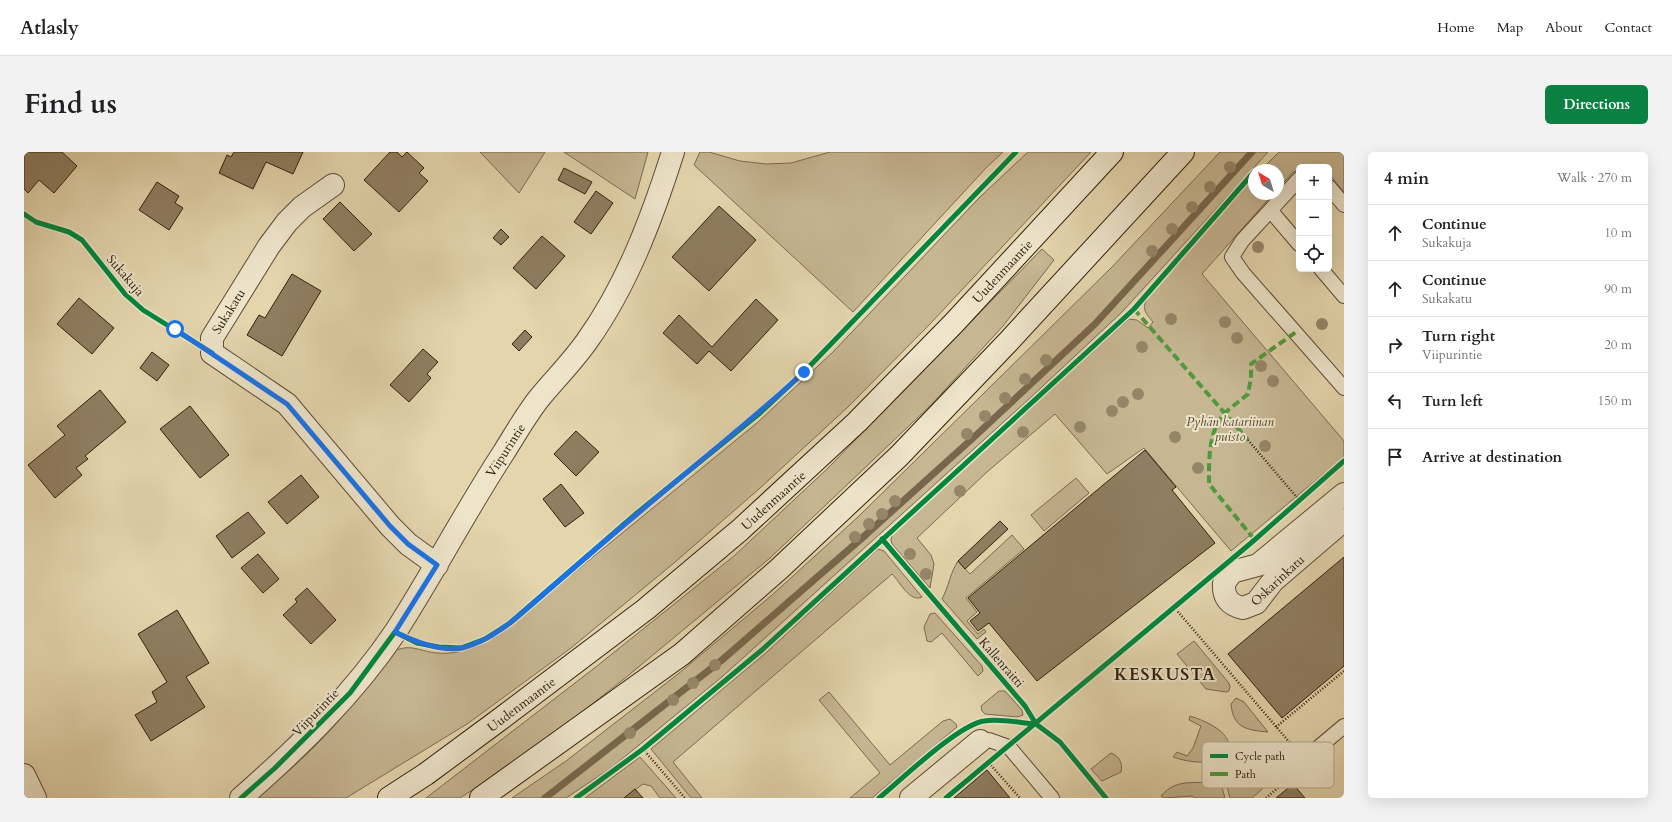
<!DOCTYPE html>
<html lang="en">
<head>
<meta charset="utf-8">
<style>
	:root { --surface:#fff; --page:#f2f2f2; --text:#202124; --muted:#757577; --line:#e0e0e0; --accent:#0b8043 }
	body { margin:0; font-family:Cardo,serif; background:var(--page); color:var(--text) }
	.controls { position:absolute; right:12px; top:12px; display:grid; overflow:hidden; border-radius:6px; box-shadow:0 4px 16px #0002 }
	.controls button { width:36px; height:36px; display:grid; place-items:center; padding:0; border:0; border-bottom:1px solid var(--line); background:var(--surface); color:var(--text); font:20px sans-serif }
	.compass { position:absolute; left:1224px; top:12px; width:36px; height:36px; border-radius:50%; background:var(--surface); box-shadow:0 4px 16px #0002; rotate:322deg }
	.stop { position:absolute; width:12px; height:12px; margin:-9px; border:3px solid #1a73e8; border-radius:50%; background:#fff }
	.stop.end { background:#1a73e8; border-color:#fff; box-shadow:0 1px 4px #0008 }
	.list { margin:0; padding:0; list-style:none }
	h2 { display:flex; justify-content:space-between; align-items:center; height:52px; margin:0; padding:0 16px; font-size:17px }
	h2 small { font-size:13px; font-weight:400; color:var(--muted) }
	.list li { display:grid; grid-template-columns:26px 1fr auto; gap:12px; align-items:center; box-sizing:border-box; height:56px; padding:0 16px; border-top:1px solid var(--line) }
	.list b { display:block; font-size:15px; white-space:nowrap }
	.list p { margin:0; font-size:13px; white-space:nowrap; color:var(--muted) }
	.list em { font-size:13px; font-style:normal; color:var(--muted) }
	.icon { flex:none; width:22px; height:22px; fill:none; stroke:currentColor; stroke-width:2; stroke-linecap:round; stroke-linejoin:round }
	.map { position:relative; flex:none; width:1320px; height:646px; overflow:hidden; border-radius:6px }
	header { display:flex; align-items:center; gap:24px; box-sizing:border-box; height:56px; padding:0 20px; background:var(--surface); border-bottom:1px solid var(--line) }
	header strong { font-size:19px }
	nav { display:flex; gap:22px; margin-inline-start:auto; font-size:14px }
	.intro { display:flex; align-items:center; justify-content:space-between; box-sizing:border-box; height:96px; padding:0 24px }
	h1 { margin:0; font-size:28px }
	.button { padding:10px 18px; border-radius:6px; background:var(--accent); color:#fff; font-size:14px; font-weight:700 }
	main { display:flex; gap:24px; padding:0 24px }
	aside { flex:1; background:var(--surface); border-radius:6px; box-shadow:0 4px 16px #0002 }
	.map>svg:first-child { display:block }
	.green { fill:#c6b692; stroke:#7c6b50 }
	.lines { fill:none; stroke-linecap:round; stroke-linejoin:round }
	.stream { stroke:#78674d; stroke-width:7 }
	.building { fill:#8f7e61; stroke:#32200e }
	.service-casing { stroke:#5e4d36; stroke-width:16 }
	.minor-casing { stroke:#5e4d36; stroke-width:24 }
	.secondary-casing { stroke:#32200e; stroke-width:24 }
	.path { stroke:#32200e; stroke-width:2.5; stroke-dasharray:1 2; stroke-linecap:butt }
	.service { stroke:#ede4ca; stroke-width:14 }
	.minor { stroke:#ede4ca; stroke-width:22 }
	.secondary { stroke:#ede4ca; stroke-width:22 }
	.quiet { stroke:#509a3c; stroke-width:4; stroke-dasharray:8 4; stroke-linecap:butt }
	.cycleway-casing { stroke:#ede4ca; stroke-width:8 }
	.cycleway { stroke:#00873e; stroke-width:5 }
	.tree { fill:#968668 }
	.route { stroke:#1a73e8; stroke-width:5 }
	.labels { text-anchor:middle; stroke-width:4; stroke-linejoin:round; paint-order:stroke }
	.street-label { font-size:13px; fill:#32200e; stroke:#ede4ca }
	.park-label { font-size:13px; font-style:italic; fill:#57462f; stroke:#ede4ca }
	.district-label { font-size:17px; font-weight:bold; letter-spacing:1px; fill:#32200e; stroke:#ede4ca }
	.key { fill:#ede4ca; stroke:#b5a992; stroke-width:1 }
	.key-label { font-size:11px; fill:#32200e }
</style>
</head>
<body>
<header>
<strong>Atlasly</strong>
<nav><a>Home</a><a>Map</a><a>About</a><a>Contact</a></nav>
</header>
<div class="intro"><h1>Find us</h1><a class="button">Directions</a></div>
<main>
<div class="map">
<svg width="1320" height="646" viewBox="0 0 1320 646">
	<rect width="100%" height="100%" fill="#e4d5ad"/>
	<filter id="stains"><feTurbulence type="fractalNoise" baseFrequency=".005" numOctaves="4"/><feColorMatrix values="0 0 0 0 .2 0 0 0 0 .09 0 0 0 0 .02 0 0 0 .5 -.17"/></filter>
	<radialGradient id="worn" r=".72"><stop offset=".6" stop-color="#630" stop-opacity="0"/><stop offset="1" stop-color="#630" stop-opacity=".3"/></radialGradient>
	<path class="green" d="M 456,0 L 521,0 L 495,41 Z
		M 540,0 L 624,0 L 611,47 Z
		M 676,0 L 685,0 L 716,9 L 742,12 L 767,11 L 806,0 L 979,0 L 962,16 L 829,160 L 670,13 Z
		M 1004,0 L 1067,0 L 906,172 L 824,255 L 735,337 L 650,411 L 547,496 L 443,572 L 322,646 L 230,646 C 287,606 330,553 371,499 C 386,491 398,500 413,501 C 443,504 464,487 487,472 L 733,271 L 809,200 L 955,46 Z
		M 1196,0 L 1244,0 L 1098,160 L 1005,247 L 699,524 L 587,616 L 542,646 L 488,646 L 542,609 L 654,522 L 747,444 L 835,364 L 1088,115 Z
		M 1255,0 L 1318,0 L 1320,2 L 1320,40 L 1305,22 L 1305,15 L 1275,15 L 1275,17 L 1268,21 L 1254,37 L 1254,18 L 1237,18 Z
		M 1230,26 L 1230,42 L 1249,42 L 1178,122 L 1320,289 L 1320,305 L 1207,399 L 1120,296 L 1083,322 L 1031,262 L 963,320 L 893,386 L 907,403 L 910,412 L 906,436 L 868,392 L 867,387 L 869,381 L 1105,167 L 1113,168 L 1124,176 L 1129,170 C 1117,156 1118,154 1129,139 Z
		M 1018,97 L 1030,108 L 979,174 L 908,252 L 746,406 L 600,527 L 540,574 L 468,625 L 436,646 L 402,646 L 573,514 L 710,404 L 803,317 Z
		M 1052,326 L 1065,341 L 1020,379 L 1007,363 Z
		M 988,383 L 1000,397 L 942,446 L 953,460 L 943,469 L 954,482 L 960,477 L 962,480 L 953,487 L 918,447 C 925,434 926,421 934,409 L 946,422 Z
		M 854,397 L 860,399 L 898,445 C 886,451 876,430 868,422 L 649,610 L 678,646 L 667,646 L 627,597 L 743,500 Z
		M 911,461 L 958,514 L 959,519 L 954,524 L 918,481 L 907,490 L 903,489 L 900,475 L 906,462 Z
		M 1170,489 L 1204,530 L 1206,534 L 1205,539 L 1202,540 L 1182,537 L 1153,502 Z
		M 975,539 L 981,539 L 998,558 L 999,563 L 993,565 L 961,562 L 958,559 L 957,554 Z
		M 805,540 L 866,613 L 919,569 L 926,567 L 932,572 L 933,575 L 848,646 L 826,646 L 856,621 L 795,548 Z
		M 1212,546 L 1220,550 L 1244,580 C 1224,578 1209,577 1207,552 Z
		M 1166,564 C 1233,585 1204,624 1149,605 L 1153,600 L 1163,604 L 1169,596 L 1177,574 L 1165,568 Z
		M 1087,601 C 1095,604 1099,611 1097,620 L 1078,629 L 1067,617 Z
		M 1248,602 L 1262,605 L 1264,612 L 1262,616 L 1228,646 L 1206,646 L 1201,627 C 1215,617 1231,604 1248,602 Z
		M 616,605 L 652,646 L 636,646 L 627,634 L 619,632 L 600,646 L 561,646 Z
		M 1196,628 L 1201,646 L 1171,646 L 1168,644 L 1140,646 L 1137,644 C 1154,624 1173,634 1196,628 Z"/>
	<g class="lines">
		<path class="stream" d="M 521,646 L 698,508 L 837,387 L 949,286 L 1071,172 L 1228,0"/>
	</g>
	<path class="building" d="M 0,0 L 38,0 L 53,14 L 30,41 L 15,28 L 4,41 L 0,37 Z
		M 210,0 L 279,0 L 269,22 L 242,10 L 229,37 L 195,21 L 203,3 L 207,5 Z
		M 366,0 L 373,0 L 378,5 L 383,0 L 400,16 L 395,21 L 404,29 L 375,60 L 340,28 Z
		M 540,16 L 568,30 L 561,42 L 534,28 Z
		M 133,30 L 155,44 L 151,51 L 159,56 L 145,78 L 115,58 Z
		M 572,39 L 589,51 L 567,82 L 550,70 Z
		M 316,50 L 348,82 L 330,99 L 299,67 Z
		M 695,54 L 732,88 L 685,139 L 648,105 Z
		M 477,77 L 485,85 L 477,93 L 469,86 Z
		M 518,84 L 541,104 L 512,137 L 489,116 Z
		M 268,122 L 297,139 L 258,204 L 223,183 L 235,163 L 241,166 Z
		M 55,146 L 90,176 L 68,202 L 33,172 Z
		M 732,147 L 754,168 L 707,219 L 685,199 L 673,212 L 639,181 L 655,163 L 688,195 Z
		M 501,178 L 508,185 L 495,199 L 488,192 Z
		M 399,197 L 414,210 L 403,222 L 407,226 L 385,250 L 366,233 Z
		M 128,200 L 145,213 L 133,229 L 116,216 Z
		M 76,238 L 102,270 L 61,304 L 64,307 L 52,316 L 58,323 L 31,346 L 4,313 L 41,283 L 33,274 Z
		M 166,254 L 205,303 L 176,326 L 136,277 Z
		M 552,279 L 575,300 L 552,324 L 530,302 Z
		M 1121,298 L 1152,335 L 1148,338 L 1191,391 L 1013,529 L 965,471 L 954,479 L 946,469 L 956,461 L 944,446 Z
		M 277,323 L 295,345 L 263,372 L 244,350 Z
		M 537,332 L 560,361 L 541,375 L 519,347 Z
		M 224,360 L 241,381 L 208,406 L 192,384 Z
		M 976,369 L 984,377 L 941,417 L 934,409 Z
		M 234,402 L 255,427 L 239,441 L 217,416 Z
		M 1320,405 L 1320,514 L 1258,566 L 1204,502 Z
		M 283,436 L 312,468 L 287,492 L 259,463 L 273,450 L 271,447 Z
		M 153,458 L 185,511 L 162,525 L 181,555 L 127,589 L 111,563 L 133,550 L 128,540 L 143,530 L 114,482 Z
		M 963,618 L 986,646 L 930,646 Z
		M 1269,632 L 1281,646 L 1252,646 Z
		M 611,637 L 619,646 L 600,646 Z"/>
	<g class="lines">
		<g class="service-casing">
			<path id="service" d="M 1275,27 L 1218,89 L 1208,105 L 1219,121 L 1320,236
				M 1305,35 L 1320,53
				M 1247,59 L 1275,92
				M 1297,117 L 1320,144
				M 956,589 L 965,588 L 985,595 L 1028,646
				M 1295,595 L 1320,574"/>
		</g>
		<g class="minor-casing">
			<path id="minor" d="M 309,33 L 278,55 L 263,70 L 245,94 L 188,186 L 188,201 L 263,252 L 366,374 L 384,392 L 413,413
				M 1320,342 L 1234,413 L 1208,420 L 1200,431 C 1199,445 1205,453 1219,456 L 1232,451 L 1249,429 L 1320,368
				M 0,623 L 11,646
				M 217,646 C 274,596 329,543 372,479 C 410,420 442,358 480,300 C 492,281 503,261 517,244 C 532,226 549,209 563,189 C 603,133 628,66 649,0
				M 887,646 L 956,589"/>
		</g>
		<g class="secondary-casing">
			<path id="secondary" d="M 365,646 L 402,622 L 471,571 L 622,457 L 716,378 L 833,270 L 930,171 L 1088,0
				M 457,646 L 658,502 L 755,417 L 875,304 L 984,190 L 1159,0"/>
		</g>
		<path class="path" d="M 1224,288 L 1276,349
			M 1150,455 L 1278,605
			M 1252,575 L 1320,519
			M 619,597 L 661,646
			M 965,611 L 996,646
			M 1242,646 L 1283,611 L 1281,609"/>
		<use href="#service" class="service"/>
		<use href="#minor" class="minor"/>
		<use href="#secondary" class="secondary"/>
		<path class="quiet" d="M 1110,157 L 1224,288
			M 1230,387 L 1185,332 C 1185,309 1184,280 1200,262 C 1207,255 1216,249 1224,242 L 1227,226 L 1227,212 L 1272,180"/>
		<g class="cycleway-casing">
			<path id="cycleway" d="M 0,62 L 12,70 L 45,80 L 58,88 L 101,142 L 119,158 L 188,201
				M 858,387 L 1001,554 L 1012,572 L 1036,590 L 1082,646
				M 217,646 L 251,616 L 326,541 L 371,480 L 393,491 L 415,495 L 437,496 L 461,487 L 486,471 L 613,361 L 736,261 L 780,220 L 992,0
				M 552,646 L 619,597 L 739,497 L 1110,157 L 1230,20
				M 855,646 C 878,627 934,573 960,569 C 976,566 996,571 1012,572
				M 922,646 L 1227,391 L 1320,309"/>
		</g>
		<use href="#cycleway" class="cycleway"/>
	</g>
	<g class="tree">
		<circle cx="1206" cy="15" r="6"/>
		<circle cx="1186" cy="35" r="6"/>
		<circle cx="1168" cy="55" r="6"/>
		<circle cx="1148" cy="77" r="6"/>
		<circle cx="1234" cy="95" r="6"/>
		<circle cx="1128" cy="99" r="6"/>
		<circle cx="1147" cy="167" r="6"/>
		<circle cx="1201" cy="170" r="6"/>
		<circle cx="1298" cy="172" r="6"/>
		<circle cx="1213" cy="186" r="6"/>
		<circle cx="1118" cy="195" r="6"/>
		<circle cx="1022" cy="208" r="6"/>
		<circle cx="1237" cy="214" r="6"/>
		<circle cx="1001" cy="227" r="6"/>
		<circle cx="1249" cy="229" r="6"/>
		<circle cx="1114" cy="242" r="6"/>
		<circle cx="981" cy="246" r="6"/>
		<circle cx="1099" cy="250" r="6"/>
		<circle cx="1088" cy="259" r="6"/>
		<circle cx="961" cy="264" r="6"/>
		<circle cx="1056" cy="275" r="6"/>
		<circle cx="999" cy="280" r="6"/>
		<circle cx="943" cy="282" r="6"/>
		<circle cx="1151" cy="285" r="6"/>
		<circle cx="1241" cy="294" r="6"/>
		<circle cx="1174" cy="316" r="6"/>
		<circle cx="936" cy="339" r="6"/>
		<circle cx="871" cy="349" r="6"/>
		<circle cx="858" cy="362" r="6"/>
		<circle cx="845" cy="372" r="6"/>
		<circle cx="831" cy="385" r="6"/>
		<circle cx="886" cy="402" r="6"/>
		<circle cx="902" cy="422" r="6"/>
		<circle cx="691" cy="513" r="6"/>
		<circle cx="669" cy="531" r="6"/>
		<circle cx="649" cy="548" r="6"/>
		<circle cx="606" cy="581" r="6"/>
	</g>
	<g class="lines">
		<path class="route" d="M 151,177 L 263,252 L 366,374 L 384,392 L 413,413 L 371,480 C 390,489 416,500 438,496 C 473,488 503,456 529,434 C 557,410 584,386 612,363 C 668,315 726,270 780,220"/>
	</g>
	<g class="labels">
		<g class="street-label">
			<text transform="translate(978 119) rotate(-47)" y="5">Uudenmaantie</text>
			<text transform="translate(102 123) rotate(49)" y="5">Sukakuja</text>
			<text transform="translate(204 159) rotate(-58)" y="5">Sukakatu</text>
			<text transform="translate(481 298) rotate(-57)" y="5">Viipurintie</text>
			<text transform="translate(749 348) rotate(-42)" y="5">Uudenmaantie</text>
			<text transform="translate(1253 428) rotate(-43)" y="5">Oskarinkatu</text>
			<text transform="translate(978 510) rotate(49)" y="5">Kallenraitti</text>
			<text transform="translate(497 552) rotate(-37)" y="5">Uudenmaantie</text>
			<text transform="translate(291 560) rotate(-46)" y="5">Viipurintie</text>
		</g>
		<g class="park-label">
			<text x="1206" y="274">Pyhän katariinan<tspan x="1206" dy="15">puisto</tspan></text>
		</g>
		<g class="district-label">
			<text x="1141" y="528">KESKUSTA</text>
		</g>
	</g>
	<rect x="1178" y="590" width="132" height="46" rx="6" class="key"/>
	<rect x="1186" y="602" width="18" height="4" fill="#00873e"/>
	<rect x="1186" y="620" width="18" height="4" fill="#509a3c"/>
	<g class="key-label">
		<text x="1211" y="608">Cycle path</text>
		<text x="1211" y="626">Path</text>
	</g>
	<rect width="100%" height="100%" filter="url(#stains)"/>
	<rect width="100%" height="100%" fill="url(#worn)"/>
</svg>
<div class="controls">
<button>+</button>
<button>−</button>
<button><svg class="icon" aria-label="locate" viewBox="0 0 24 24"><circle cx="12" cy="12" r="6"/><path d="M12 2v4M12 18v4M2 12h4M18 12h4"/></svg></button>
</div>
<svg class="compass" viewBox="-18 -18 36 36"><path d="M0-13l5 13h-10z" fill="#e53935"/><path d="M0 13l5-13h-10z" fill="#757577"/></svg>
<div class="stop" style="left:151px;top:177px"></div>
<div class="stop end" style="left:780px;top:220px"></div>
</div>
<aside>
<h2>4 min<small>Walk · 270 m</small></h2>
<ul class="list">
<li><svg class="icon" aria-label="ahead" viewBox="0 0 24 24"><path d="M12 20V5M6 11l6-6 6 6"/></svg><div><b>Continue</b><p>Sukakuja</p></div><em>10 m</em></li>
<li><svg class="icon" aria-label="ahead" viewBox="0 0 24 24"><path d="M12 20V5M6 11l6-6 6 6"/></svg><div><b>Continue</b><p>Sukakatu</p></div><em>90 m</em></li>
<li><svg class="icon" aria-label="right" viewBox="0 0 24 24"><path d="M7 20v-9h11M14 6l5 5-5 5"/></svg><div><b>Turn right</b><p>Viipurintie</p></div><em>20 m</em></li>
<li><svg class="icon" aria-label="left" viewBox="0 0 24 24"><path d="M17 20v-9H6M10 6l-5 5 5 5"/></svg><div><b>Turn left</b></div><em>150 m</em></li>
<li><svg class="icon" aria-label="arrive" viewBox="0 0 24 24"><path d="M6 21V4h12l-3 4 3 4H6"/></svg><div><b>Arrive at destination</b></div></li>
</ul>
</aside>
</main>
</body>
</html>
